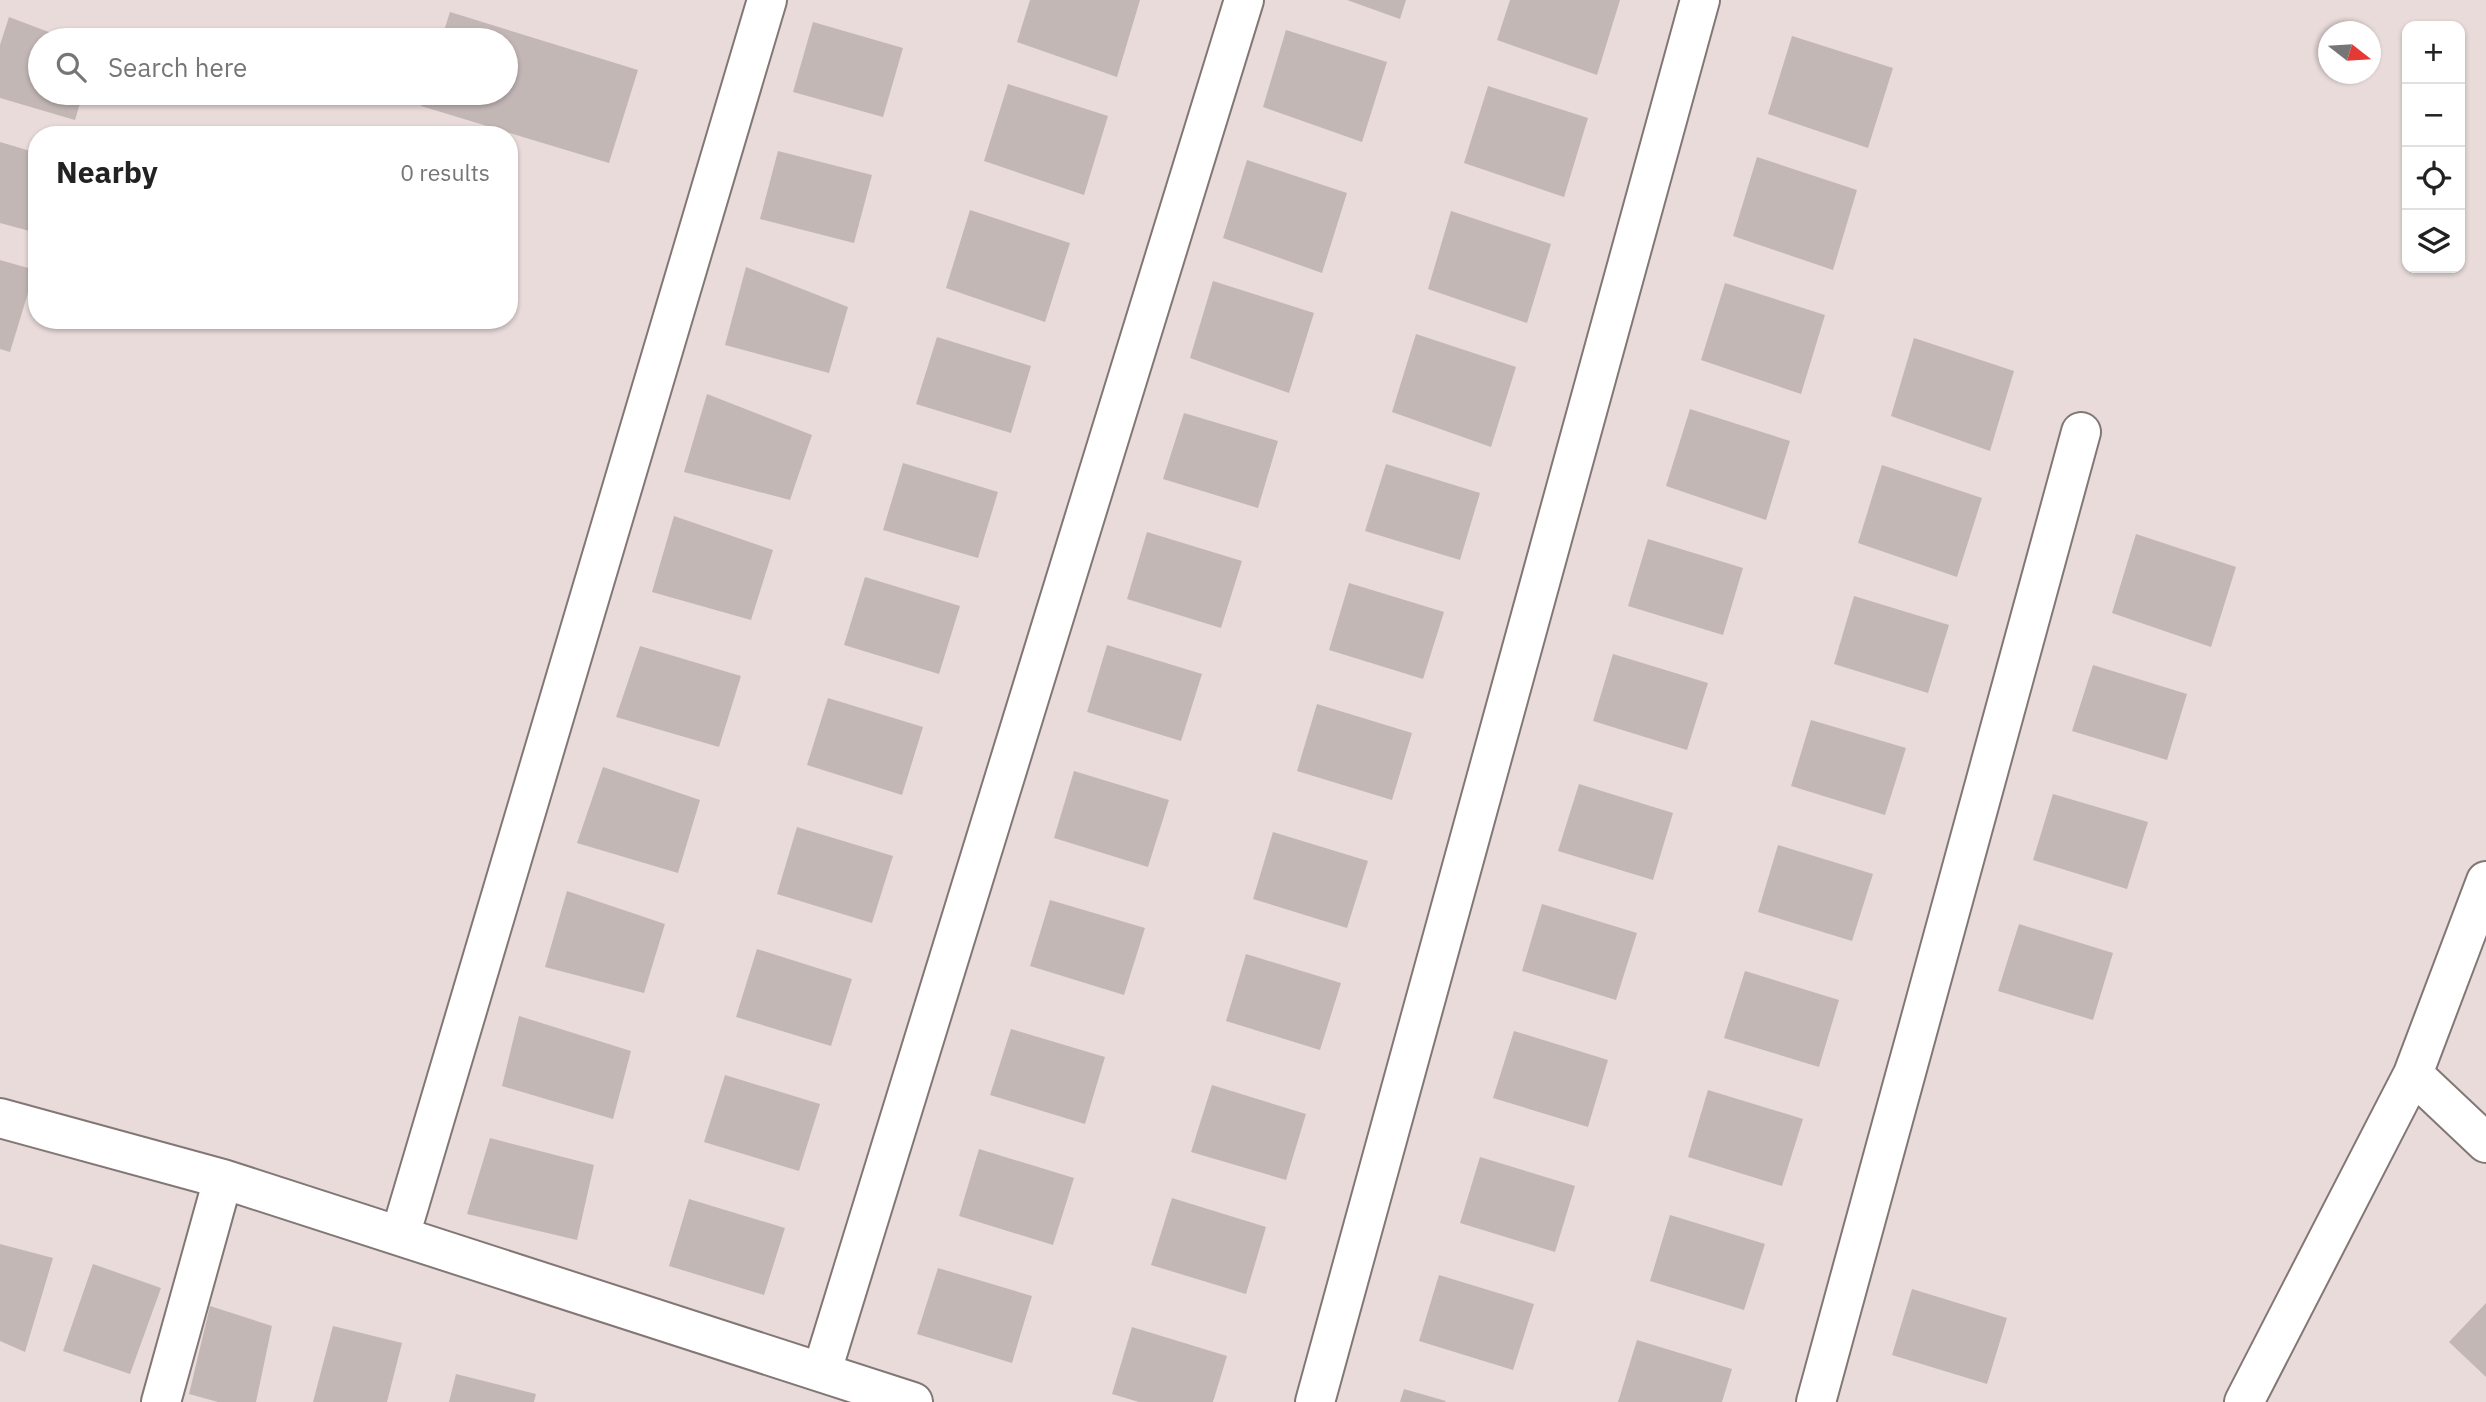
<!DOCTYPE html>
<html lang="en">
<head>
<meta charset="utf-8">
<style>
	:root { --surface:#fff; --page:#f2f2f2; --text:#222; --muted:#767676; --line:#e0e0e0 }
	body { margin:0; font-family:"IBM Plex Sans",sans-serif; background:var(--page); color:var(--text) }
	.controls { position:absolute; right:21px; top:21px; display:grid; overflow:hidden; border-radius:14px; box-shadow:0 2px 5px #0004 }
	.controls button { width:63px; height:63px; display:grid; place-items:center; padding:0; border:0; border-bottom:2px solid var(--line); background:var(--surface); color:var(--text); font:35px sans-serif }
	.compass { position:absolute; left:2318px; top:21px; width:63px; height:63px; border-radius:50%; background:var(--surface); box-shadow:0 2px 5px #0004; rotate:107deg }
	.list { margin:0; padding:0; list-style:none }
	h2 { display:flex; justify-content:space-between; align-items:center; height:91px; margin:0; padding:0 28px; font-size:30px }
	h2 small { font-size:23px; font-weight:400; color:var(--muted) }
	.icon { flex:none; width:38px; height:38px; fill:none; stroke:currentColor; stroke-width:2; stroke-linecap:round; stroke-linejoin:round }
	.map { position:relative; flex:none; width:2486px; height:1402px; overflow:hidden }
	.search { position:absolute; background:var(--surface); box-shadow:0 2px 5px #0004; left:28px; top:28px; width:490px; height:77px; display:flex; align-items:center; gap:18px; box-sizing:border-box; padding:0 24px; border-radius:38px; color:var(--muted); font-size:26px }
	.panel { position:absolute; background:var(--surface); box-shadow:0 2px 5px #0004; left:28px; top:126px; width:490px; height:203px; border-radius:28px }
	.map>svg:first-child { display:block }
	.building { fill:#c3b7b6 }
	.lines { fill:none; stroke-linecap:round; stroke-linejoin:round }
	.street-casing { stroke:#827775; stroke-width:42 }
	.street { stroke:#fff; stroke-width:38 }
</style>
</head>
<body>
<div class="map">
<svg width="2486" height="1402" viewBox="0 0 2486 1402">
	<rect width="100%" height="100%" fill="#e8dbda"/>
	<path class="building" d="M 1030,0 L 1140,0 L 1117,77 L 1017,42 Z
		M 1347,0 L 1406,0 L 1400,19 Z
		M 1510,0 L 1620,0 L 1597,75 L 1497,40 Z
		M 450,12 L 638,70 L 609,163 L 421,106 L 425,93 L 506,93 L 506,40 L 441,40 Z
		M 9,17 L 70,40 L 40,40 L 40,93 L 83,93 L 75,120 L 0,98 L 0,45 Z
		M 813,22 L 903,48 L 883,117 L 793,92 Z
		M 1286,30 L 1387,62 L 1362,142 L 1263,107 Z
		M 1792,36 L 1893,68 L 1868,148 L 1768,114 Z
		M 1008,84 L 1108,116 L 1084,195 L 984,161 Z
		M 1488,86 L 1588,118 L 1564,197 L 1464,163 Z
		M 0,142 L 37,153 L 37,233 L 0,223 Z
		M 778,151 L 872,175 L 854,243 L 760,219 Z
		M 1757,157 L 1857,190 L 1833,270 L 1733,236 Z
		M 1247,160 L 1347,193 L 1322,273 L 1223,238 Z
		M 970,210 L 1070,243 L 1045,322 L 946,288 Z
		M 1451,211 L 1551,244 L 1527,323 L 1428,289 Z
		M 0,260 L 35,270 L 10,352 L 0,349 Z
		M 746,267 L 848,307 L 829,373 L 725,345 Z
		M 1213,281 L 1314,313 L 1289,393 L 1190,358 Z
		M 1725,283 L 1825,315 L 1801,394 L 1701,360 Z
		M 1416,334 L 1516,367 L 1491,447 L 1392,412 Z
		M 937,337 L 1031,366 L 1011,433 L 916,404 Z
		M 1914,338 L 2014,371 L 1990,451 L 1891,416 Z
		M 707,394 L 812,435 L 790,500 L 684,472 Z
		M 1690,409 L 1790,441 L 1766,520 L 1666,486 Z
		M 1184,413 L 1278,441 L 1258,508 L 1163,479 Z
		M 903,463 L 998,492 L 978,558 L 883,530 Z
		M 1386,464 L 1480,493 L 1460,560 L 1365,531 Z
		M 1882,465 L 1982,498 L 1957,577 L 1858,543 Z
		M 674,516 L 773,550 L 751,620 L 652,592 Z
		M 1147,532 L 1242,561 L 1221,628 L 1127,599 Z
		M 2136,534 L 2236,567 L 2211,647 L 2112,613 Z
		M 1648,539 L 1743,568 L 1723,635 L 1628,606 Z
		M 865,577 L 960,606 L 939,674 L 844,645 Z
		M 1349,583 L 1444,612 L 1423,679 L 1329,650 Z
		M 1854,596 L 1949,625 L 1928,693 L 1834,664 Z
		M 1107,645 L 1202,674 L 1181,741 L 1087,712 Z
		M 640,646 L 741,676 L 719,747 L 616,717 Z
		M 1613,654 L 1708,683 L 1687,750 L 1593,721 Z
		M 2093,665 L 2187,694 L 2167,760 L 2072,731 Z
		M 828,698 L 923,727 L 902,795 L 807,765 Z
		M 1317,704 L 1412,733 L 1392,800 L 1297,771 Z
		M 1811,720 L 1906,748 L 1885,815 L 1791,786 Z
		M 603,767 L 700,800 L 678,873 L 577,843 Z
		M 1074,771 L 1169,800 L 1148,867 L 1054,838 Z
		M 1579,784 L 1673,813 L 1653,880 L 1558,851 Z
		M 2053,794 L 2148,822 L 2127,889 L 2033,860 Z
		M 797,827 L 893,856 L 872,923 L 777,894 Z
		M 1273,832 L 1368,861 L 1347,928 L 1253,899 Z
		M 1778,845 L 1873,874 L 1852,941 L 1758,912 Z
		M 567,891 L 665,924 L 644,993 L 545,967 Z
		M 1050,900 L 1145,928 L 1124,995 L 1030,966 Z
		M 1542,904 L 1637,933 L 1616,1000 L 1522,971 Z
		M 2019,924 L 2113,953 L 2093,1020 L 1998,991 Z
		M 757,949 L 852,979 L 831,1046 L 736,1017 Z
		M 1246,954 L 1341,983 L 1320,1050 L 1226,1021 Z
		M 1745,971 L 1839,1000 L 1819,1067 L 1724,1038 Z
		M 519,1016 L 631,1051 L 613,1119 L 502,1086 Z
		M 1011,1029 L 1105,1057 L 1085,1124 L 990,1095 Z
		M 1514,1031 L 1608,1060 L 1588,1127 L 1493,1098 Z
		M 725,1075 L 820,1104 L 799,1171 L 704,1142 Z
		M 1212,1085 L 1306,1114 L 1286,1180 L 1191,1152 Z
		M 1708,1090 L 1803,1119 L 1782,1186 L 1688,1157 Z
		M 490,1138 L 594,1165 L 577,1240 L 467,1214 Z
		M 979,1149 L 1074,1178 L 1053,1245 L 959,1216 Z
		M 1480,1157 L 1575,1186 L 1555,1252 L 1460,1223 Z
		M 1172,1198 L 1266,1227 L 1246,1294 L 1151,1265 Z
		M 689,1199 L 785,1228 L 764,1295 L 669,1266 Z
		M 1670,1215 L 1765,1244 L 1744,1310 L 1650,1281 Z
		M 0,1244 L 53,1258 L 25,1352 L 0,1341 Z
		M 93,1264 L 161,1288 L 130,1374 L 63,1351 Z
		M 938,1268 L 1032,1296 L 1012,1363 L 917,1334 Z
		M 1439,1275 L 1534,1304 L 1513,1370 L 1419,1341 Z
		M 1912,1289 L 2007,1318 L 1987,1384 L 1892,1355 Z
		M 2486,1303 L 2486,1377 L 2449,1342 Z
		M 210,1306 L 272,1326 L 256,1402 L 218,1402 L 189,1394 Z
		M 333,1326 L 402,1343 L 387,1402 L 313,1402 Z
		M 1132,1327 L 1227,1356 L 1213,1402 L 1139,1402 L 1112,1394 Z
		M 1637,1340 L 1732,1369 L 1722,1402 L 1618,1402 Z
		M 456,1374 L 536,1394 L 534,1402 L 449,1402 Z
		M 1404,1389 L 1446,1401 L 1445,1402 L 1400,1402 Z"/>
	<g class="lines">
		<g class="street-casing">
			<path id="street" d="M 2413,1074 L 2486,1143
				M 0,1118 L 223,1179 L 913,1402
				M 400,1236 L 767,0
				M 822,1371 L 1244,0
				M 161,1402 L 223,1179
				M 1315,1402 L 1700,0
				M 1816,1402 L 2081,432
				M 2244,1402 L 2413,1074 L 2486,881"/>
		</g>
		<use href="#street" class="street"/>
	</g>
</svg>
<div class="controls">
<button>+</button>
<button>−</button>
<button><svg class="icon" aria-label="locate" viewBox="0 0 24 24"><circle cx="12" cy="12" r="6"/><path d="M12 2v4M12 18v4M2 12h4M18 12h4"/></svg></button>
<button><svg class="icon" aria-label="layers" viewBox="0 0 24 24"><path d="M12 4l9 5-9 5-9-5zM3 14l9 5 9-5"/></svg></button>
</div>
<svg class="compass" viewBox="-18 -18 36 36"><path d="M0-13l5 13h-10z" fill="#e53935"/><path d="M0 13l5-13h-10z" fill="#767676"/></svg>
<div class="search"><svg class="icon" aria-label="search" viewBox="0 0 24 24"><circle cx="10" cy="10" r="6"/><path d="M15 15l6 6"/></svg>Search here</div>
<section class="panel">
<h2>Nearby<small>0 results</small></h2>
<ul class="list">
</ul>
</section>
</div>
</body>
</html>
